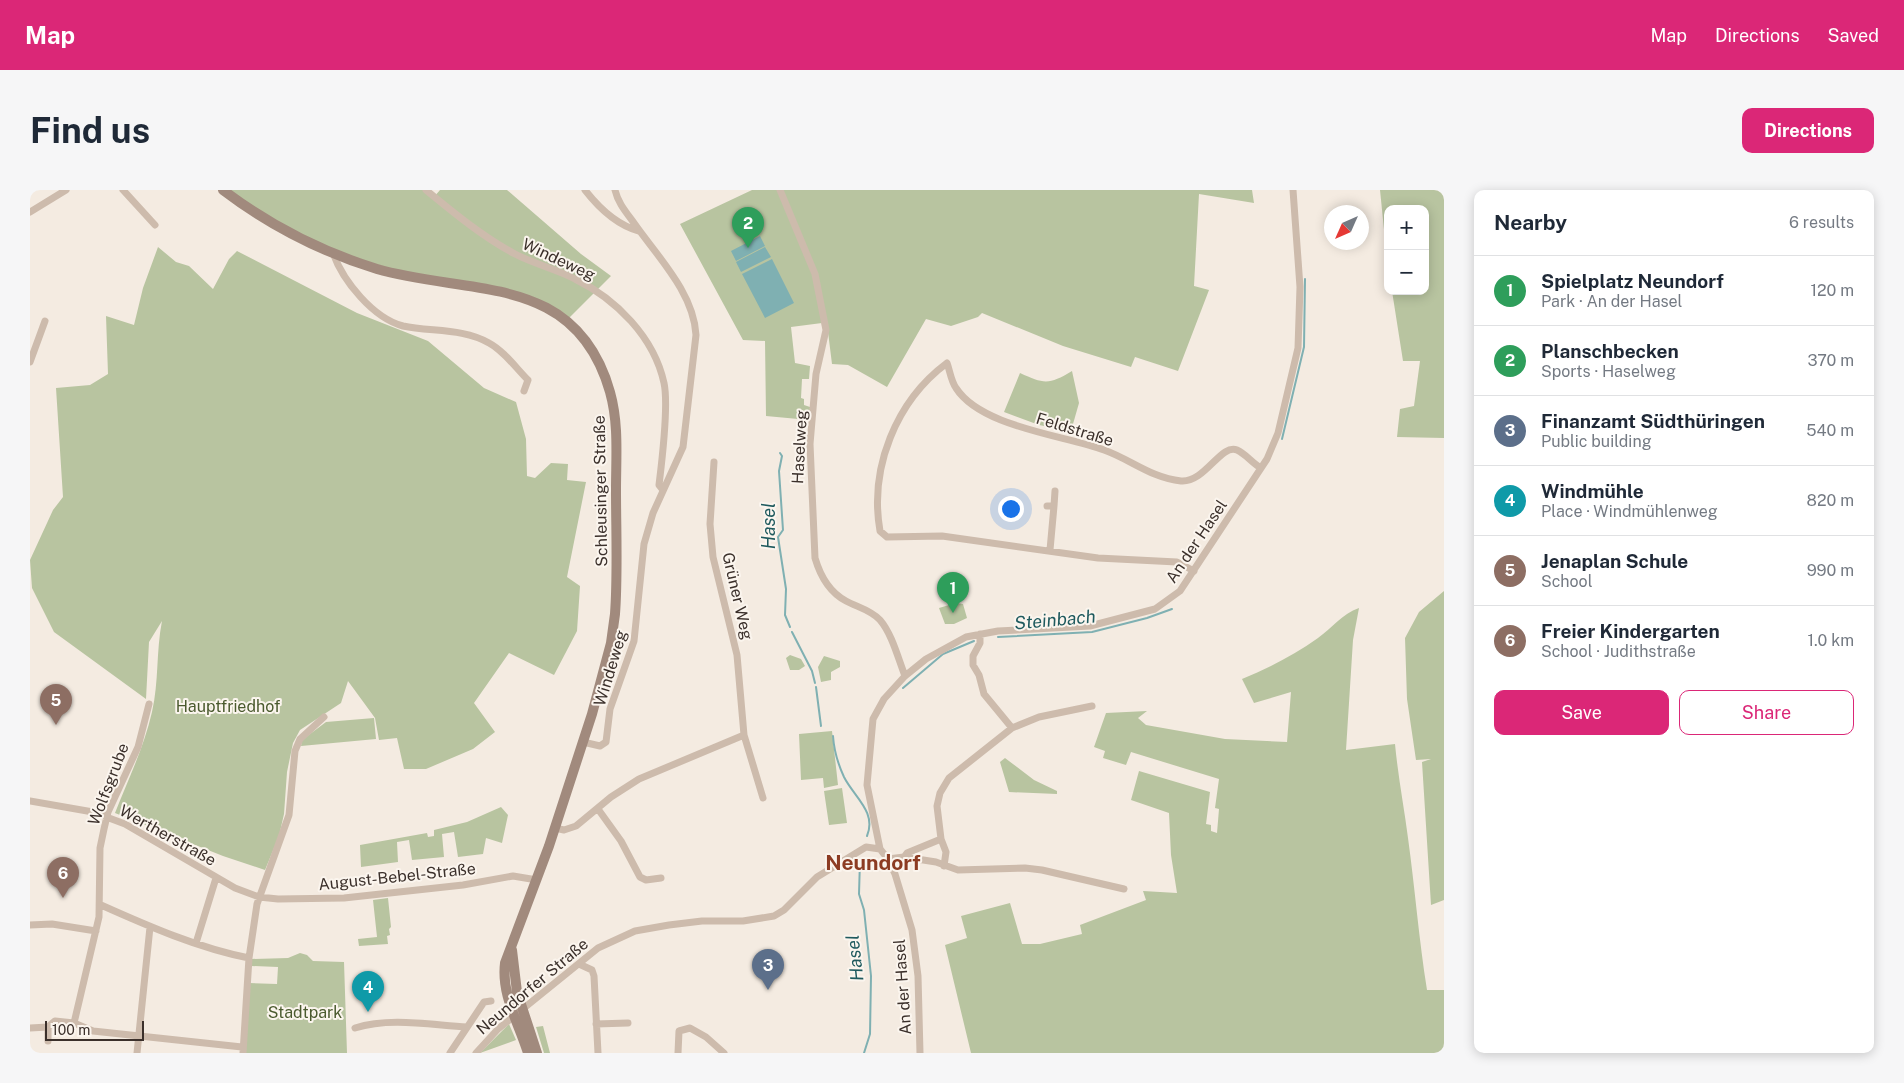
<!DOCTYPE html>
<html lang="en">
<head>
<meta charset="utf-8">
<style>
	:root { --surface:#fff; --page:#f6f6f7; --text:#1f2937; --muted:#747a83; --line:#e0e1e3; --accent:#db2777 }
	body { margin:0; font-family:"Public Sans",sans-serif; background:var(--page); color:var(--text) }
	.controls { position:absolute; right:15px; top:15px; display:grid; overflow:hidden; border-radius:10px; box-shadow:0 2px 12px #0003 }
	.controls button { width:45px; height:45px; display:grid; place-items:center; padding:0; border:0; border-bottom:1px solid var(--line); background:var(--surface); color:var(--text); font:25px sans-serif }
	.compass { position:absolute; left:1294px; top:15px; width:45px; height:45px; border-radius:50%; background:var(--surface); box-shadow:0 2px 12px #0003; rotate:225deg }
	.scale { position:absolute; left:15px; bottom:12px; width:99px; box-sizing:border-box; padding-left:5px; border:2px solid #3b302b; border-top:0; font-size:14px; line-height:18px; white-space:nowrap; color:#3b302b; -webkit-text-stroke:4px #fbf5ee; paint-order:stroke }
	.you { position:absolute; left:980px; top:318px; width:18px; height:18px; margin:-12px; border:4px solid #fff; border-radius:50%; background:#1a73e8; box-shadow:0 0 0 8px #1a73e833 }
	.badge { display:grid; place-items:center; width:32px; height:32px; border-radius:50%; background:var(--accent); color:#fff; font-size:16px; font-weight:700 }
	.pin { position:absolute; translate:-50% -41px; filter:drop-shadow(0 1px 2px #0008) }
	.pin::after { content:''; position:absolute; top:26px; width:18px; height:15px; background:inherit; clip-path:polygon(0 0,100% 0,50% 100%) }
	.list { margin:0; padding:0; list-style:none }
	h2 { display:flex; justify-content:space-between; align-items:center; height:65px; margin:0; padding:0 20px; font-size:21px }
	h2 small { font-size:16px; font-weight:400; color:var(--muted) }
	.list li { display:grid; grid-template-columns:32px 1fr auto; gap:15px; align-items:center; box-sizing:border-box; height:70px; padding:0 20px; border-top:1px solid var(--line) }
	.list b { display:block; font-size:19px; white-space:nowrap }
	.list p { margin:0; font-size:16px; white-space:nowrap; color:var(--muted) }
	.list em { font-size:16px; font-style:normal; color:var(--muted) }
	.actions { display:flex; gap:10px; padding:15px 20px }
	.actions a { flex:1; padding:11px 0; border:1px solid var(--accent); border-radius:10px; text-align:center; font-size:18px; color:var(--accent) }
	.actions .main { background:var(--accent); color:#fff }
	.map { position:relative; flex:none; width:1414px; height:863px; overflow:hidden; border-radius:10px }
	header { display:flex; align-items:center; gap:30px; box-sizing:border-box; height:70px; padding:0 25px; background:var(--accent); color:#fff }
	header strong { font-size:24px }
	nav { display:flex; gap:28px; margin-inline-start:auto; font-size:18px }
	.intro { display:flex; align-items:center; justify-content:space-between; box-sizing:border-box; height:120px; padding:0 30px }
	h1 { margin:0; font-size:35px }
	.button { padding:12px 22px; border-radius:10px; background:var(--accent); color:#fff; font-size:18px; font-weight:700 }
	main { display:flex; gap:30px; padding:0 30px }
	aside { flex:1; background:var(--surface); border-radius:10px; box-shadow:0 2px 12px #0003 }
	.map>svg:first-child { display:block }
	.green { fill:#b8c4a0 }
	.water { fill:#7fb0b2 }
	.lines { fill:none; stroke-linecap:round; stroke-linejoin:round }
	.stream { stroke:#7fb0b2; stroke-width:2 }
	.street { stroke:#cdbbac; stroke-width:7 }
	.secondary { stroke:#a18a7d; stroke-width:10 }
	.labels { text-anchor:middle; stroke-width:4; stroke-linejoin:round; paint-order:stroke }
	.street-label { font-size:16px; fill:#3b302b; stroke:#fbf5ee }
	.park-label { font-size:16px; fill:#4a5a2e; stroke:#fbf5ee }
	.water-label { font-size:18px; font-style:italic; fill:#1f5a5e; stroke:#fbf5ee }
	.district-label { font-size:21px; font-weight:bold; fill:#8c3b22; stroke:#fbf5ee }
</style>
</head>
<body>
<header>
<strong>Map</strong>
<nav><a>Map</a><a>Directions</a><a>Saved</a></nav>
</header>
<div class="intro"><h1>Find us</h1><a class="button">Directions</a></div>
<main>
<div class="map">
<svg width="1414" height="863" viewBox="0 0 1414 863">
	<rect width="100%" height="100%" fill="#f4ebe1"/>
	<path class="green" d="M 193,0 L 395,0 L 404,7 L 410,0 L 477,0 L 551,64 L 581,86 L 536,131 L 506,112 L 398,89 L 292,59 Z
		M 722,0 L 750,0 L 785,84 L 792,133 L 761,137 L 765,173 L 780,176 L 779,189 L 772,189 L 771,208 L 774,209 L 774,215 L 780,217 L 779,230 L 736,226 L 735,151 L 713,150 L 650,34 Z
		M 752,0 L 1222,0 L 1224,13 L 1169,4 L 1164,96 L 1179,100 L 1148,181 L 1105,167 L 1101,177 L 1033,156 L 952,123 L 948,127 L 921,136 L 896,129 L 857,197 L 818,175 L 802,174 L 796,126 Z
		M 1350,0 L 1414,0 L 1414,248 L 1367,247 L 1370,219 L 1384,216 L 1390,171 L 1373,171 L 1362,101 L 1395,101 L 1395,19 L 1358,19 L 1358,79 Z
		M 128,57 L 146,72 L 159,76 L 183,99 L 199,69 L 207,61 L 327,123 L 398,151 L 454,198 L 486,212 L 496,249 L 497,286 L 505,288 L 521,273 L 538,274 L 537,290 L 556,292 L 537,387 L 550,396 L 547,441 L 524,485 L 479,463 L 444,513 L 465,542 L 443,559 L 396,579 L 374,579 L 367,548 L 349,550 L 345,528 L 318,491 L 311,513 L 270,540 L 263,553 L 257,582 L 254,624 L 249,646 L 235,680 L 193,666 L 85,623 C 98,590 114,557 122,522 C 129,492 126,461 132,431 L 119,452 L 116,509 L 24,442 L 2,398 L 0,370 L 23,320 L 33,307 L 26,198 L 60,195 L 78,184 L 76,126 L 104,135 L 113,98 Z
		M 1042,181 L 1049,213 L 1041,241 L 1009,235 L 974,222 L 990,183 C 1014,194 1019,195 1042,181 Z
		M 1414,401 L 1414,710 L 1401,715 L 1392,572 L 1401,569 L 1386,570 L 1377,509 L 1375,448 L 1389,422 Z
		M 926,413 L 933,414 L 937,428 L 924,434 L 915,434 L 909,418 Z
		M 1329,418 L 1323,450 L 1316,560 L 1365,554 C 1368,586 1374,617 1378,648 C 1385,699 1389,750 1397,800 L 1414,800 L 1414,863 L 941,863 L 915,755 L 937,748 L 931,726 L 980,713 L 992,754 L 1010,754 L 1052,744 L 1050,735 L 1116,710 L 1113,701 L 1147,703 L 1141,665 L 1139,623 L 1101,610 L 1109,581 L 1180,602 L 1176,634 L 1181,635 L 1181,641 L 1187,643 L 1189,619 L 1185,618 L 1189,589 L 1101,562 L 1096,575 L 1073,568 L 1075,561 L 1064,557 L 1076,523 L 1117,521 L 1108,528 L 1116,535 L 1195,549 L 1257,552 L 1261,502 L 1224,513 L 1212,489 C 1239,478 1264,465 1288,448 C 1302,438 1312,424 1329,418 Z
		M 760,465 L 771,469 L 775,476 L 769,480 L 760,480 L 756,468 Z
		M 794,466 L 810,471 L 810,477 L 801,482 L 801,490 L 791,492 L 788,477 Z
		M 344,528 L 346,549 L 271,556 L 272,550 L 296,532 Z
		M 802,541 L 808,595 L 794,598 L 793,588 L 771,590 L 769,544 Z
		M 975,568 L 1004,590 L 1027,601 L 1027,604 L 979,602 L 970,572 Z
		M 812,598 L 817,633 L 799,635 L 794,601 Z
		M 471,617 L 478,625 L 472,653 L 456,648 L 453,664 L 428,667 L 424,642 L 412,644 L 414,667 L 382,670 L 379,650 L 367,652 L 368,672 L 331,677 L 330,655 L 397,643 L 398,647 L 404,646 L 404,640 L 437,632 Z
		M 358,708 L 361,737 L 359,739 L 360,745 L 357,746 L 358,754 L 329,756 L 328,749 L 347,747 L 343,710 Z
		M 270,763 L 277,765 L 283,771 L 314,772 L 317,863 L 215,863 L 219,793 L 247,794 L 248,777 L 221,776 L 221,769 L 258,768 Z
		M 479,834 L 486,850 L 450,863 Z
		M 513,836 L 520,863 L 514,863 L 506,837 Z"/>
	<path class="water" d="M 730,46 L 735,56 L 706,71 L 701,61 Z
		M 735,57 L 741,67 L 711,82 L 706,72 Z
		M 742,69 L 764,113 L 735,128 L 712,84 Z"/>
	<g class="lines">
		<path class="stream" d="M 1252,249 L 1274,157 L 1275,89
			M 750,263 L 752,266 L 749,281 L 753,340 L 748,347 L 756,399 L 755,425 L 760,437
			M 762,442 L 782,481 L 785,493
			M 968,447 L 1062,442 L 1117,428 L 1142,419
			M 786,497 L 791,536
			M 873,498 L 913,464 L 944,451
			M 803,546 C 804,561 808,574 814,587 C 824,607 847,622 837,646
			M 830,670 L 829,704 L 834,720 L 841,786 L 840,844 L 834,863"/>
		<path class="street" d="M 93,0 L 125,35
			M 396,0 C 424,23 453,47 485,64 C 504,74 526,79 545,89 C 586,109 624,147 634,193 C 639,216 632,270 629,295 L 633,300
			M 555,0 C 569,18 587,35 609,41
			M 750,0 L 785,84 L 796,140 L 786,184 L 780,254 L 785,368 C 790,385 799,402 816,411 C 827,417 841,420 850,430 C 862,444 868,468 875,486
			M 0,22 L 36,0
			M 303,63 C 313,91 343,128 373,136 C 401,142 433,138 459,153 C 474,161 486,178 498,190 L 494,201
			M 0,172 L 15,131
			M 1017,316 L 1024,316 L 1020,360
			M 1024,316 L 1025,301
			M 1164,381 L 1147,372 L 1068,368 L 912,346 L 857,347 L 850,341 C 839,278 866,211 917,173 C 920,181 921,191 926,198 C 951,237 1033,245 1074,260 C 1100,269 1121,288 1151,291 C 1175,293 1191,253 1207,260 C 1216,264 1222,273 1231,278
			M 950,444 L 950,453 L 943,466 L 943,475 L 949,485 L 954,504 L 982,538
			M 714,545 L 733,608
			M 553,552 L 570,556 L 576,552 L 580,519 L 604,451 L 614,354 L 623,323 L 653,257 L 666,145 C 664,103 627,66 604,33 C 596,22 588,13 585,0
			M 0,611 L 63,622 L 95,634 L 205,698 L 229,707 L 248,709 L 314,708 L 433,695 L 483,686 L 507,690
			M 568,619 L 591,651 L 610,687 L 616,690 L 631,688
			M 525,638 L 534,640 L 546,636 L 581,607 L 609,589 L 714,545 L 707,465 L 683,367 L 680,334 L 684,272
			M 911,649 L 907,616 L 910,603 L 919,588 L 982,538 L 1009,527 L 1062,516
			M 874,667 L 877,663 L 911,649 L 916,662 L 914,676
			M 858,669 L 874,667 L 906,672 L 928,680 L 995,678 L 1012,680 L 1094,699
			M 71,715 C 118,736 168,758 219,768
			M 0,735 L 22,734 L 66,741
			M 166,753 L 186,688
			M 549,774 L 562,780 L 564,786 L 568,863
			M 44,833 L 69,727 L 70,658 L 74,639 L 78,622 L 108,557 L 119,514
			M 566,834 L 598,833
			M 18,837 L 25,831 L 44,833 L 63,841 L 212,857
			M 0,838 L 18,837 L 18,851
			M 325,838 C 360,827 401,835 437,837
			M 107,863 L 120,737
			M 213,863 L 219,768 L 227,714 L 259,625 L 265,561 L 270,549 L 294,527
			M 420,863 L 454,812 L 461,811
			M 446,863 L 468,839 L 568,758 L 605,741 L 639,735 L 672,731 L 713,731 L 744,726 L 754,720 L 787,687 L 836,657 L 850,659
			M 648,863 L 649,841 L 660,838 L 676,847 L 694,863
			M 890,863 L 888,786 L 882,740 L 865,684 L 858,669 L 850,659 L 837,595 L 843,529 L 854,509 L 875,486 L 896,469 L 936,447 L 968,441 L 1060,436 L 1125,419 L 1150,401 L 1237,269 L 1248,243 L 1268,158 L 1270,97 L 1263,0"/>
		<path class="secondary" d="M 193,0 C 239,35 292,62 347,79 C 440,106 546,82 580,202 C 589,234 586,267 586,300 C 586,341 588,383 585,424 L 581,453 L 562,524 L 519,656 L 475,773 C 471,806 489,833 498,863
			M 482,760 L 487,802 L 507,863"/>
	</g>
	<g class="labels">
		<g class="street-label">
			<text transform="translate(529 69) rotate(25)" y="6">Windeweg</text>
			<text transform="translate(1045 239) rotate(17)" y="6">Feldstraße</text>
			<text transform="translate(769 257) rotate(-87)" y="6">Haselweg</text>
			<text transform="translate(570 301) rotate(-91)" y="6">Schleusinger Straße</text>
			<text transform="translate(1166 351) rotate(-56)" y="6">An der Hasel</text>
			<text transform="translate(708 406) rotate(77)" y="6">Grüner Weg</text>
			<text transform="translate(580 478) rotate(-73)" y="6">Windeweg</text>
			<text transform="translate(78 594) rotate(-69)" y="6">Wolfsgrube</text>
			<text transform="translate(138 645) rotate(29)" y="6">Wertherstraße</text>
			<text transform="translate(367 686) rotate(-6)" y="6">August-Bebel-Straße</text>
			<text transform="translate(502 796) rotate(-40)" y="6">Neundorfer Straße</text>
			<text transform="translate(872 797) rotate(-94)" y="6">An der Hasel</text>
		</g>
		<g class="park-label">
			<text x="198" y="522">Hauptfriedhof</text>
			<text x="275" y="828">Stadtpark</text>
		</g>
		<g class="water-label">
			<text transform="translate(739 336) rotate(-90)" y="6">Hasel</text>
			<text transform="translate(1025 430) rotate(-5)" y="6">Steinbach</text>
			<text transform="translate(825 768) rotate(-96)" y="6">Hasel</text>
		</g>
		<g class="district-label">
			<text x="843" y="680">Neundorf</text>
		</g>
	</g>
</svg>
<div class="controls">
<button>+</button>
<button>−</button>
</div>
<svg class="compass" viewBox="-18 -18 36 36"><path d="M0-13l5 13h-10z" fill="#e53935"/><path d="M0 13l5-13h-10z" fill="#747a83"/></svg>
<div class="scale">100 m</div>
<div class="you"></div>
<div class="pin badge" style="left:923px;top:423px;background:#2e9e5b">1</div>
<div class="pin badge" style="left:718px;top:58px;background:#2e9e5b">2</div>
<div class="pin badge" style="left:738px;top:800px;background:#5c6f8a">3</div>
<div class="pin badge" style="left:338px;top:822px;background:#0f9aa8">4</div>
<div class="pin badge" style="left:26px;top:535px;background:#8d6e63">5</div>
<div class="pin badge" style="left:33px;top:708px;background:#8d6e63">6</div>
</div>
<aside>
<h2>Nearby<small>6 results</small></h2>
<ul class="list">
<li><span class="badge" style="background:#2e9e5b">1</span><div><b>Spielplatz Neundorf</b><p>Park · An der Hasel</p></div><em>120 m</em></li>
<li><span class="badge" style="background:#2e9e5b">2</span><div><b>Planschbecken</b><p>Sports · Haselweg</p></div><em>370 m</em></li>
<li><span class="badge" style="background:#5c6f8a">3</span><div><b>Finanzamt Südthüringen</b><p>Public building</p></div><em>540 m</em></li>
<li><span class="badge" style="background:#0f9aa8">4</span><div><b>Windmühle</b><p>Place · Windmühlenweg</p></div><em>820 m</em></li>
<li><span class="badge" style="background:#8d6e63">5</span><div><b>Jenaplan Schule</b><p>School</p></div><em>990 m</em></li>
<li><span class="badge" style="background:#8d6e63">6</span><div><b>Freier Kindergarten</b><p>School · Judithstraße</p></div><em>1.0 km</em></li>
</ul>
<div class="actions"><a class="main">Save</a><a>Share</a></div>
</aside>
</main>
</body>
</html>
